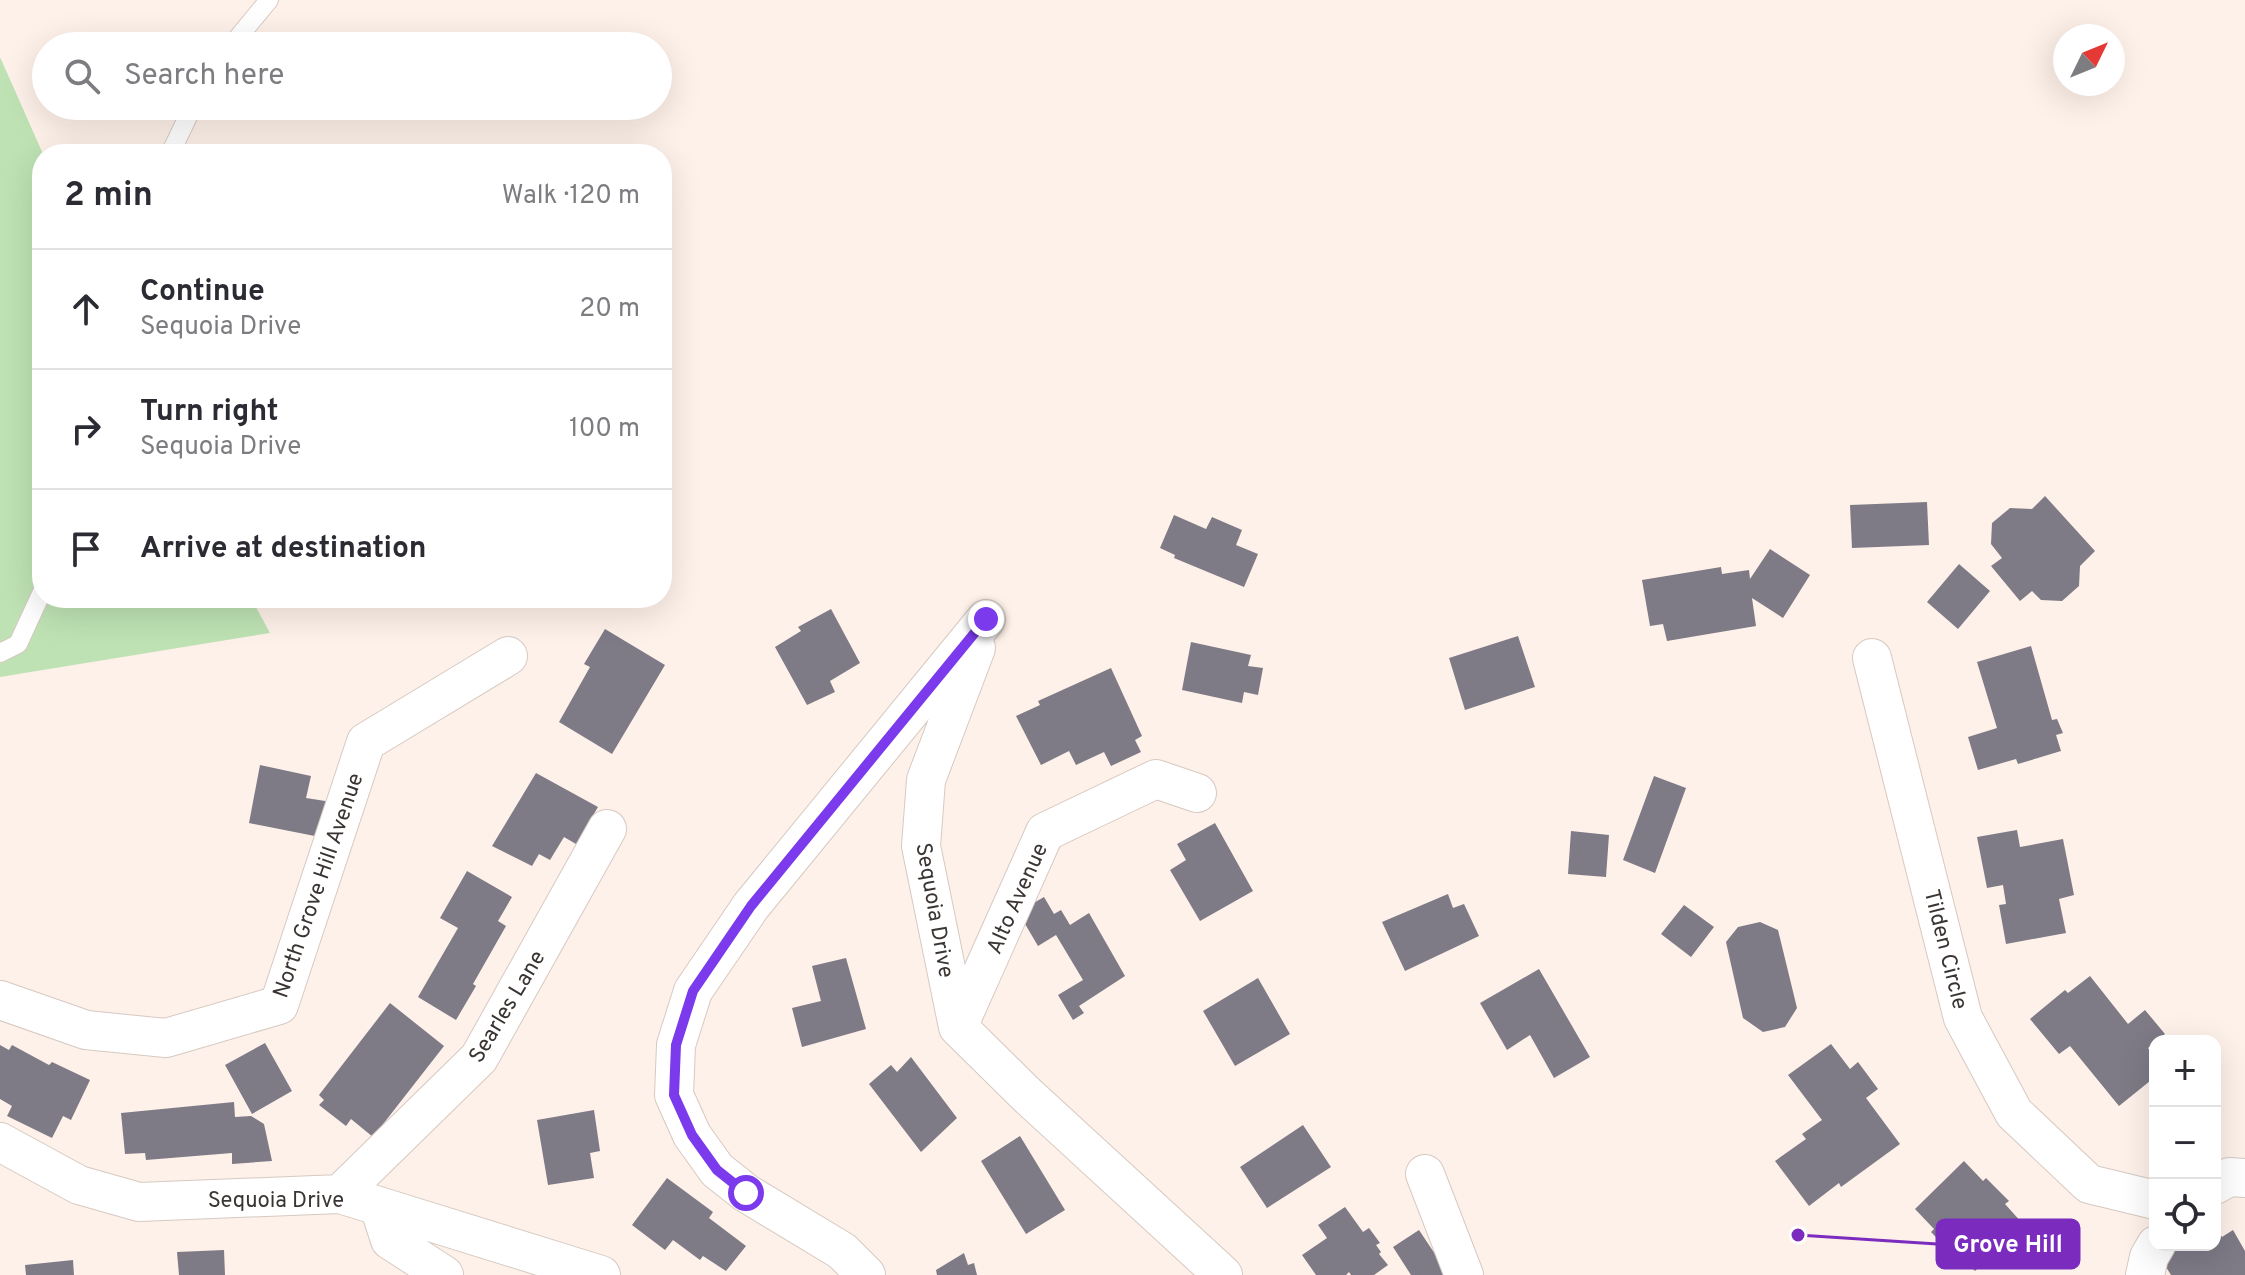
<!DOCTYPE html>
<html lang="en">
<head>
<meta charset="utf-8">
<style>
	:root { --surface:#fff; --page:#f2f2f3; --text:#2b2b33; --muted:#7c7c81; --line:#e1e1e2 }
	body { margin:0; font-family:Overpass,sans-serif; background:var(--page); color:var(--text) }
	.controls { position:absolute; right:24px; bottom:24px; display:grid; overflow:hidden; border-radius:16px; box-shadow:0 8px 32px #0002 }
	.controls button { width:72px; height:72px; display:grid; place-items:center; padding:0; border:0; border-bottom:2px solid var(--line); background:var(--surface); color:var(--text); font:40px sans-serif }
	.compass { position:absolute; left:2053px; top:24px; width:72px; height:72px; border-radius:50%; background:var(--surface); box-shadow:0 8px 32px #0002; rotate:47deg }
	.stop { position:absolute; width:24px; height:24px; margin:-18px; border:6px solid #7c3aed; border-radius:50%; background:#fff }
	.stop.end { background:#7c3aed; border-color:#fff; box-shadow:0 2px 8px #0008 }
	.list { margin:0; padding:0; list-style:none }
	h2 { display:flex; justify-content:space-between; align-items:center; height:104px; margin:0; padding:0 32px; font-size:34px }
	h2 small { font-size:26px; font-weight:400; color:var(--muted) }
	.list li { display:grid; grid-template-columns:52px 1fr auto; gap:24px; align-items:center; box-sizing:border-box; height:120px; padding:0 32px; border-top:2px solid var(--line) }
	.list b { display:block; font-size:30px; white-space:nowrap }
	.list p { margin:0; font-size:26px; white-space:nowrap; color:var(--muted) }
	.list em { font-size:26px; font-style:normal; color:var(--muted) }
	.icon { flex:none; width:44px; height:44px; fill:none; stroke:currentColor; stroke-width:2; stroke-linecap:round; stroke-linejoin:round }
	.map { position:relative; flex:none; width:2245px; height:1275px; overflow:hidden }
	.search { position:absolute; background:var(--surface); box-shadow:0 8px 32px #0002; left:32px; top:32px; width:640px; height:88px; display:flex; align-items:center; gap:20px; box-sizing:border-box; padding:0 28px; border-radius:44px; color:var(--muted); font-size:30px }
	.panel { position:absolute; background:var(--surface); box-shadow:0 8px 32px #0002; left:32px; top:144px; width:640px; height:464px; border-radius:32px }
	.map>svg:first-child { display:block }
	.green { fill:#bee2b4 }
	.building { fill:#7e7a86 }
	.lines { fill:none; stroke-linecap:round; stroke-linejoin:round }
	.lane-casing { stroke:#d6c9c1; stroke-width:20 }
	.street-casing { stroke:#d6c9c1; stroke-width:40 }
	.lane { stroke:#fff; stroke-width:18 }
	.street { stroke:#fff; stroke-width:38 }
	.route { stroke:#7c3aed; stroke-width:10 }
	.labels { text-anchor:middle; stroke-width:8; stroke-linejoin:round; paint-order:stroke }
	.street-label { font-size:22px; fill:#3a3532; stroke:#fff }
	.leader { fill:none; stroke:#7b2cbf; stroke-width:3 }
	.callout-dot { fill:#7b2cbf; stroke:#fff; stroke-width:3 }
	.callout { fill:#7b2cbf; stroke:#7b2cbf; stroke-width:3 }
	.callout-label { font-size:24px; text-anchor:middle; font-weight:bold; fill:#fff }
</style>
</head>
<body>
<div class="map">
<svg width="2245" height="1275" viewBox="0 0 2245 1275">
	<rect width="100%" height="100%" fill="#fef1e9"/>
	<path class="green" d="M 0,57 L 43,154 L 42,598 L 251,598 L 270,633 L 0,677 Z"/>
	<path class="building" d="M 2045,496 L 2095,551 L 2080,566 L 2079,586 L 2062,601 L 2041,600 L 2032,591 L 2020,601 L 1991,566 L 2002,558 L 1991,544 L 1992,523 L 2010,508 L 2032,509 Z
		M 1927,502 L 1929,545 L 1852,548 L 1850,505 Z
		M 1174,515 L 1206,529 L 1212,517 L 1242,530 L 1236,545 L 1258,554 L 1244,587 L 1174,558 L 1175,555 L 1160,548 Z
		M 1770,549 L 1810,575 L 1783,618 L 1752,598 L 1756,626 L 1667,641 L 1663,624 L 1650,626 L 1642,580 L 1721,567 L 1722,574 L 1749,570 L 1750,579 Z
		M 1959,564 L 1990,591 L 1958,629 L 1927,602 Z
		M 831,609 L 860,663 L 830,681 L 835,692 L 807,705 L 775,647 L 801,631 L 798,627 Z
		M 605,629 L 665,665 L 612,754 L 559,722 L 590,667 L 584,664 Z
		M 1518,636 L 1535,687 L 1465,710 L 1449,658 Z
		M 1191,642 L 1251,655 L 1248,666 L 1263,668 L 1258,695 L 1244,692 L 1242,703 L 1182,690 Z
		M 2031,646 L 2052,720 L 2057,719 L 2063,733 L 2056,735 L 2061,751 L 2018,764 L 2016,759 L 1978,770 L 1968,737 L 1997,728 L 1977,662 Z
		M 1111,668 L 1142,736 L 1135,740 L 1141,752 L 1111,766 L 1104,752 L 1076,765 L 1069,751 L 1041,765 L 1016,716 L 1040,705 L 1038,701 Z
		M 260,765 L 311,776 L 306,798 L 338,803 L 330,839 L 249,823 Z
		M 536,773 L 598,807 L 576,844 L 564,837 L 550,860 L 539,854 L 532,866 L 492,846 Z
		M 1654,776 L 1686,788 L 1655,873 L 1623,860 Z
		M 1215,823 L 1253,891 L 1200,921 L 1170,870 L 1186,860 L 1177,844 Z
		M 2017,830 L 2020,847 L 2063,839 L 2074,895 L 2059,899 L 2066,933 L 2006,944 L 1999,905 L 2006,904 L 2003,885 L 1987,888 L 1977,837 Z
		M 1571,831 L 1609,835 L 1606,877 L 1568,874 Z
		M 467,871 L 512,897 L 498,921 L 506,926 L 473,984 L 476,986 L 456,1020 L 418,997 L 458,928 L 440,918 Z
		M 1448,894 L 1453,908 L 1464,904 L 1479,936 L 1405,971 L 1382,922 Z
		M 1044,897 L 1054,914 L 1061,910 L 1070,925 L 1089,913 L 1125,976 L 1079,1006 L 1084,1013 L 1073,1020 L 1058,995 L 1083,980 L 1056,935 L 1038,946 L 1018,912 Z
		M 1684,905 L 1714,927 L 1691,957 L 1661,934 Z
		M 1760,922 L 1778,930 L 1797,1008 L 1785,1027 L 1763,1032 L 1743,1018 L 1726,942 L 1738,927 Z
		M 846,958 L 866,1029 L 802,1047 L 792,1008 L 821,1001 L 812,966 Z
		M 1539,969 L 1590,1057 L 1554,1078 L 1530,1035 L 1507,1050 L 1480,1003 Z
		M 2090,976 L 2128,1024 L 2145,1010 L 2165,1034 L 2148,1048 L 2155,1057 L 2155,1077 L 2119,1106 L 2070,1046 L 2059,1054 L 2030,1019 L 2065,990 L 2068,993 Z
		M 1258,978 L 1290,1034 L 1235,1066 L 1203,1011 Z
		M 390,1003 L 444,1046 L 373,1137 L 351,1119 L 346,1126 L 319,1105 L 324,1100 L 319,1095 Z
		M 265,1043 L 292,1091 L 252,1114 L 225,1065 Z
		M 1831,1044 L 1850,1069 L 1858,1062 L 1878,1089 L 1866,1098 L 1900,1144 L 1841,1187 L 1839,1183 L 1809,1206 L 1775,1161 L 1806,1139 L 1802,1134 L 1822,1120 L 1788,1075 Z
		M 0,1045 L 9,1050 L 12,1045 L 49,1065 L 52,1062 L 90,1080 L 71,1120 L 63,1116 L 52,1138 L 7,1116 L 12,1106 L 0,1099 Z
		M 911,1057 L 957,1118 L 921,1152 L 869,1084 L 891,1065 L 897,1072 Z
		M 234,1102 L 235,1117 L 251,1116 L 264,1124 L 272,1161 L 232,1164 L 232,1153 L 146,1160 L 145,1153 L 125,1154 L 121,1113 Z
		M 594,1110 L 600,1151 L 590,1153 L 594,1178 L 548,1185 L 537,1120 Z
		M 1303,1125 L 1331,1167 L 1267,1208 L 1240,1167 Z
		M 1020,1136 L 1065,1210 L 1026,1234 L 981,1161 Z
		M 1964,1161 L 1983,1181 L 1986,1178 L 2009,1201 L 2005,1204 L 2023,1224 L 1975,1271 L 1955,1251 L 1952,1254 L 1931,1232 L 1934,1229 L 1915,1209 Z
		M 667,1178 L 713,1212 L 709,1218 L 746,1246 L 726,1271 L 703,1256 L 700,1260 L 673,1240 L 665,1250 L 632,1225 Z
		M 1345,1207 L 1363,1232 L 1369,1228 L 1380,1243 L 1376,1245 L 1381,1252 L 1379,1254 L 1388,1265 L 1374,1275 L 1351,1275 L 1349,1272 L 1346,1275 L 1316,1275 L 1302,1255 L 1327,1238 L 1318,1225 Z
		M 2215,1225 L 2222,1237 L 2233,1230 L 2245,1251 L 2245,1275 L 2171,1275 L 2158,1254 L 2171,1245 L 2215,1245 Z
		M 1419,1230 L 1449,1275 L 1411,1275 L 1393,1247 Z
		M 224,1250 L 225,1275 L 179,1275 L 177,1252 Z
		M 964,1253 L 968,1265 L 974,1263 L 977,1275 L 937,1275 L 936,1270 Z
		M 73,1260 L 74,1275 L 26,1275 L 25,1265 Z"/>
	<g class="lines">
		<g class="lane-casing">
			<path id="lane" d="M 231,46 L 269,0
				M 170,154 L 193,106
				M 0,653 L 18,644 L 42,592"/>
		</g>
		<g class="street-casing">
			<path id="street" d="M 976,648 L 926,780 L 921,846 L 958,1027 L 1027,1095 L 1223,1275
				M 1872,658 L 1963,1018 L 2014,1113 L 2089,1184 L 2155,1200
				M 0,1000 L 86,1030 L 166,1038 L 279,1005 L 366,742 L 508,656
				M 958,1027 L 1045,832 L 1156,779 L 1197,793
				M 0,1142 L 79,1185 L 139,1202 L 340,1194 L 601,1275
				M 1425,1174 L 1464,1275
				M 2215,1185 L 2229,1177 L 2245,1178
				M 340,1194 L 479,1058 L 607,829
				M 379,1206 L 390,1240 L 444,1275
				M 866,1275 L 842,1251 L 746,1193 L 717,1170 L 692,1135 L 674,1095 L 676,1045 L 693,991 L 751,906 L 986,619
				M 2145,1275 L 2149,1257 L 2156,1245"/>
		</g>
		<use href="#lane" class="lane"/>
		<use href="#street" class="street"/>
	</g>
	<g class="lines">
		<path class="route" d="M 746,1193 L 717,1170 L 692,1135 L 674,1095 L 676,1045 L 693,991 L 751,906 L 986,619"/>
	</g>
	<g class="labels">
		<g class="street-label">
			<text transform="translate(317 885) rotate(-71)" y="8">North Grove Hill Avenue</text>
			<text transform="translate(1016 898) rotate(-66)" y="8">Alto Avenue</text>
			<text transform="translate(936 910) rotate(80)" y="8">Sequoia Drive</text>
			<text transform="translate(1947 949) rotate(76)" y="8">Tilden Circle</text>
			<text transform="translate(506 1006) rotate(-59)" y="8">Searles Lane</text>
			<text x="276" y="1207">Sequoia Drive</text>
		</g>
	</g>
	<path class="leader" d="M1798 1235L1937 1244"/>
	<circle class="callout-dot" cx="1798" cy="1235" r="8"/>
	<rect class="callout" x="1937" y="1220" width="142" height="48" rx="8"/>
	<g class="callout-label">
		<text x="2008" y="1252">Grove Hill</text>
	</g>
</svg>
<div class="controls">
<button>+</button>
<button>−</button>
<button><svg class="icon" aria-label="locate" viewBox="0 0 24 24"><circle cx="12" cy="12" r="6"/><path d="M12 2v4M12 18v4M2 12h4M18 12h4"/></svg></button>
</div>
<svg class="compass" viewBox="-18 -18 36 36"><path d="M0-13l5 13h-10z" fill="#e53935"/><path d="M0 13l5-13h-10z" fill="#7c7c81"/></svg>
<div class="stop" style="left:746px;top:1193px"></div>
<div class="stop end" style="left:986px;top:619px"></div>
<div class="search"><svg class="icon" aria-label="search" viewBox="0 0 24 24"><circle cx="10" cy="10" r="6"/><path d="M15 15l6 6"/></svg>Search here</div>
<section class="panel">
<h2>2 min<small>Walk · 120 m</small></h2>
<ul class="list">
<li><svg class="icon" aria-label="ahead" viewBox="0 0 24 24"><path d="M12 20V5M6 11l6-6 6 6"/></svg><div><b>Continue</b><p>Sequoia Drive</p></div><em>20 m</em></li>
<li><svg class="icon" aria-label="right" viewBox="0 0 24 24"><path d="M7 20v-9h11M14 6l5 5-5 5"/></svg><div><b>Turn right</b><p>Sequoia Drive</p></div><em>100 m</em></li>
<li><svg class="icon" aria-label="arrive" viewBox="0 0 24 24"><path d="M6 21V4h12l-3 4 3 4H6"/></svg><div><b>Arrive at destination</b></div></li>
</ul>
</section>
</div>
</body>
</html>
